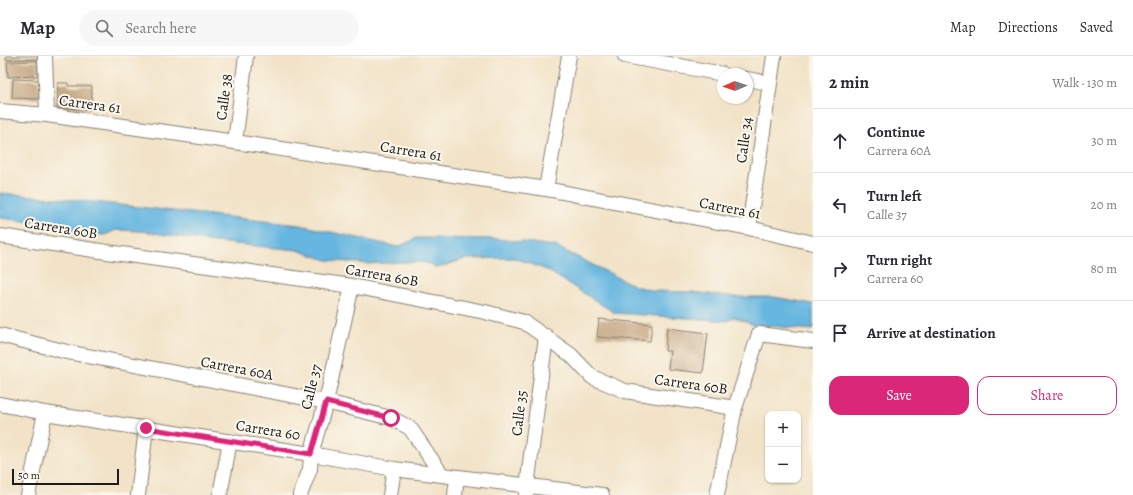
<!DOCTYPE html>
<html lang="en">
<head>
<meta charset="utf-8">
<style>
	:root { --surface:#fff; --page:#f7f7f7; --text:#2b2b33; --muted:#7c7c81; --line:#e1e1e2; --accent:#db2777 }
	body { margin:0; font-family:Alegreya,serif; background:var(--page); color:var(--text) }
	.controls { position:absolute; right:12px; bottom:12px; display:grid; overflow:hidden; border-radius:8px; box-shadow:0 1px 3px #0004 }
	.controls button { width:36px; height:36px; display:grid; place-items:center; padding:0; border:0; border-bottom:1px solid var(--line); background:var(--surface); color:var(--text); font:20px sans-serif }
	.compass { position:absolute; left:717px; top:12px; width:36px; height:36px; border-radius:50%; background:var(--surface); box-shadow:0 1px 3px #0004; rotate:268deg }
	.scale { position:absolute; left:12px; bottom:10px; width:107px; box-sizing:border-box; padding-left:4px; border:2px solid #1c1c1c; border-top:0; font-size:11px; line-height:14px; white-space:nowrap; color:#1c1c1c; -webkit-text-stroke:3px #fbf7ec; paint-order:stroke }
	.stop { position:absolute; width:12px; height:12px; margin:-9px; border:3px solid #db2777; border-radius:50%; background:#fff }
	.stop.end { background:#db2777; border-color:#fff; box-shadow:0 1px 4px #0008 }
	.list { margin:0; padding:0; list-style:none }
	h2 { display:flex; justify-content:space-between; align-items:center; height:52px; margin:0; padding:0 16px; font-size:17px }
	h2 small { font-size:13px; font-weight:400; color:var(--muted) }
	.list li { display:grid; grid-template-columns:26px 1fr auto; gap:12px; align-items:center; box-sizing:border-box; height:64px; padding:0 16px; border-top:1px solid var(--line) }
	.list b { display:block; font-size:15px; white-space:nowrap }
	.list p { margin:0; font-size:13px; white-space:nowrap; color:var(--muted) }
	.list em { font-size:13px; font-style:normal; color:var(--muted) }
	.actions { display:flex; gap:8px; padding:12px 16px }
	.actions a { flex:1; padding:9px 0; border:1px solid var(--accent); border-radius:12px; text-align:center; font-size:14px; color:var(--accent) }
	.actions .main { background:var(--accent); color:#fff }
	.icon { flex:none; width:22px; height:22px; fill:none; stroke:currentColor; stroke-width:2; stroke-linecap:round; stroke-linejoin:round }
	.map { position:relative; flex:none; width:813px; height:439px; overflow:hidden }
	header { display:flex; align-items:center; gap:24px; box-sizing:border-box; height:56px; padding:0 20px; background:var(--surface); border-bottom:1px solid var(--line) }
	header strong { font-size:19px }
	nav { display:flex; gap:22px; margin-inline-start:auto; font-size:14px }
	.search { width:280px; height:36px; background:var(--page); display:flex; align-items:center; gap:10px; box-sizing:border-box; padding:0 14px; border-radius:22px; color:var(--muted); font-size:15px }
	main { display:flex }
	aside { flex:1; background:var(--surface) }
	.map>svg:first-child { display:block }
	.water { fill:#65b6e0; stroke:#40697e }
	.building { fill:#c5a783 }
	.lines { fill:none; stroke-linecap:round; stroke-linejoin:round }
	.minor-casing { stroke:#878072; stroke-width:16 }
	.minor { stroke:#fff; stroke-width:14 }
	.route { stroke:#db2777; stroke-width:5 }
	.labels { text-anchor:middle; stroke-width:4; stroke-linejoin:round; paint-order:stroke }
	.street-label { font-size:15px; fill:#1c1c1c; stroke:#fbf7ec }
</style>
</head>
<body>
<header>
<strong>Map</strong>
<div class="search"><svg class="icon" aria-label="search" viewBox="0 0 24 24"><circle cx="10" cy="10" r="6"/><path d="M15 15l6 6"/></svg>Search here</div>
<nav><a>Map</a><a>Directions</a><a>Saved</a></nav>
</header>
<main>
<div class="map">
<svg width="813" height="439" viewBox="0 0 813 439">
	<rect width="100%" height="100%" fill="#fbf7ec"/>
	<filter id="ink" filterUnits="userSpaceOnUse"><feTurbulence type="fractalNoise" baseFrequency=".025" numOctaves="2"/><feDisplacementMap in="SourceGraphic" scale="8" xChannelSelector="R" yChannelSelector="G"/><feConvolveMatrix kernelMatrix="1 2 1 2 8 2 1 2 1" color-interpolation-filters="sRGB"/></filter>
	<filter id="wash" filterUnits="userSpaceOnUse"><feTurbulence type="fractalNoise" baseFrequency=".012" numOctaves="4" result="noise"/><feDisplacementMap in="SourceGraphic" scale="16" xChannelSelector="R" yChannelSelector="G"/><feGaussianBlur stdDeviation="0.9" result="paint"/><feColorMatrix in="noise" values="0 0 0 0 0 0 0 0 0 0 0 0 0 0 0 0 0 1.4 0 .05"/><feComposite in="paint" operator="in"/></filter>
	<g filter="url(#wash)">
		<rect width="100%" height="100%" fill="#f2e3c8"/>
		<path class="water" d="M 0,137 L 66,143 L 300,169 L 398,191 L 417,182 L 498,183 L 555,190 L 635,230 L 654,235 L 692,236 L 736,241 L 774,241 L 813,248 L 813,274 L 762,269 L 754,269 L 734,261 L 727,265 L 615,257 L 547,214 L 515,202 L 465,203 L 437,212 L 430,208 L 421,206 L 405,206 L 370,208 L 327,204 L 297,194 L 214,186 L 141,175 L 116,174 L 105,179 L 68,175 L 55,169 L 0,162 Z"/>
		<g id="blocks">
			<path class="building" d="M 6,0 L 38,0 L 38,3 L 6,4 Z
				M 37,5 L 37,20 L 8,21 L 7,6 Z
				M 13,23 L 39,24 L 38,43 L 12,42 Z
				M 58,27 L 68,27 L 68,30 L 92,30 L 91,53 L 57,52 Z
				M 599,263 L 652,268 L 650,285 L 597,281 Z
				M 667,272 L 708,277 L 703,317 L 668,313 L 670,295 L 665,295 Z"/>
		</g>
	</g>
	<g filter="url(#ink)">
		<use href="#blocks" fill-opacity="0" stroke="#878072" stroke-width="1"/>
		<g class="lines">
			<g class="minor-casing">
				<path id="minor" d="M 45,0 L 47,59
					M 625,0 L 723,18
					M 747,23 L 769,27
					M 0,55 L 47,59 L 235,86 L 546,133 L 749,172 L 813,187
					M 235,86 L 246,0
					M 546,133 L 569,0
					M 749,172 L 774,0
					M 0,180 L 107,196 L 352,230 L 485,256 L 524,266 L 571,299 L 592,321 L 625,335 L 735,352
					M 0,279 L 67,296 L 326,346 L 391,362 L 410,372 L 442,419
					M 0,348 L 45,357 L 311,398 L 394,413 L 602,439
					M 28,439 L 45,357
					M 138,439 L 146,372
					M 220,439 L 230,385
					M 300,439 L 310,413 L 311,398 L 326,346 L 352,230
					M 390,439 L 394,413
					M 455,439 L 457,421
					M 526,439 L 546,280
					M 717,439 L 735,352 L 759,278 L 813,285"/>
			</g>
			<use href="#minor" class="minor"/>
		</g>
	</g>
	<g class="lines" filter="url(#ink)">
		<path class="route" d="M 146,372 L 311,398 L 326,346 L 391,362"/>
	</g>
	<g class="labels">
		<g class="street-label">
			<text transform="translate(224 41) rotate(-82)" y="5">Calle 38</text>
			<text transform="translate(90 48) rotate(8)" y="5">Carrera 61</text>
			<text transform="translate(744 84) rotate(-82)" y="5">Calle 34</text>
			<text transform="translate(411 95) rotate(9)" y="5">Carrera 61</text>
			<text transform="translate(730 152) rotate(11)" y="5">Carrera 61</text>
			<text transform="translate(61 172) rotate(9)" y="5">Carrera 60B</text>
			<text transform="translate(382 219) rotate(10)" y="5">Carrera 60B</text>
			<text transform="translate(237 312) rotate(11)" y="5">Carrera 60A</text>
			<text transform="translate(691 328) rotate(8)" y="5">Carrera 60B</text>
			<text transform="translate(311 331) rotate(-76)" y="5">Calle 37</text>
			<text transform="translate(519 357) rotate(-83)" y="5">Calle 35</text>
			<text transform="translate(268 374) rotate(9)" y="5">Carrera 60</text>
		</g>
	</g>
</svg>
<div class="controls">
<button>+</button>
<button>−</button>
</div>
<svg class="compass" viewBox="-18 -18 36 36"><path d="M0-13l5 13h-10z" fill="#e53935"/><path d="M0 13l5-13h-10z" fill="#7c7c81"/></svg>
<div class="scale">50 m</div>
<div class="stop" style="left:391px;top:362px"></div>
<div class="stop end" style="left:146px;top:372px"></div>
</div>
<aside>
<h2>2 min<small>Walk · 130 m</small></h2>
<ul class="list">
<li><svg class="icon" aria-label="ahead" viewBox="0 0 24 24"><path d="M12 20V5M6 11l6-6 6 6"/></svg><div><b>Continue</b><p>Carrera 60A</p></div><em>30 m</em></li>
<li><svg class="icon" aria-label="left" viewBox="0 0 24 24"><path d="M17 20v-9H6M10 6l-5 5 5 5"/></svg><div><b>Turn left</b><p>Calle 37</p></div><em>20 m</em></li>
<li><svg class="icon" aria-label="right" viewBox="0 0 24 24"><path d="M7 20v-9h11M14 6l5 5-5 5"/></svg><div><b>Turn right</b><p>Carrera 60</p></div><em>80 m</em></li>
<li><svg class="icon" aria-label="arrive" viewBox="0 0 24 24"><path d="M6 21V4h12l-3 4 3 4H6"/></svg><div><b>Arrive at destination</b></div></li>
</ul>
<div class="actions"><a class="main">Save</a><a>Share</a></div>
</aside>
</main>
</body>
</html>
